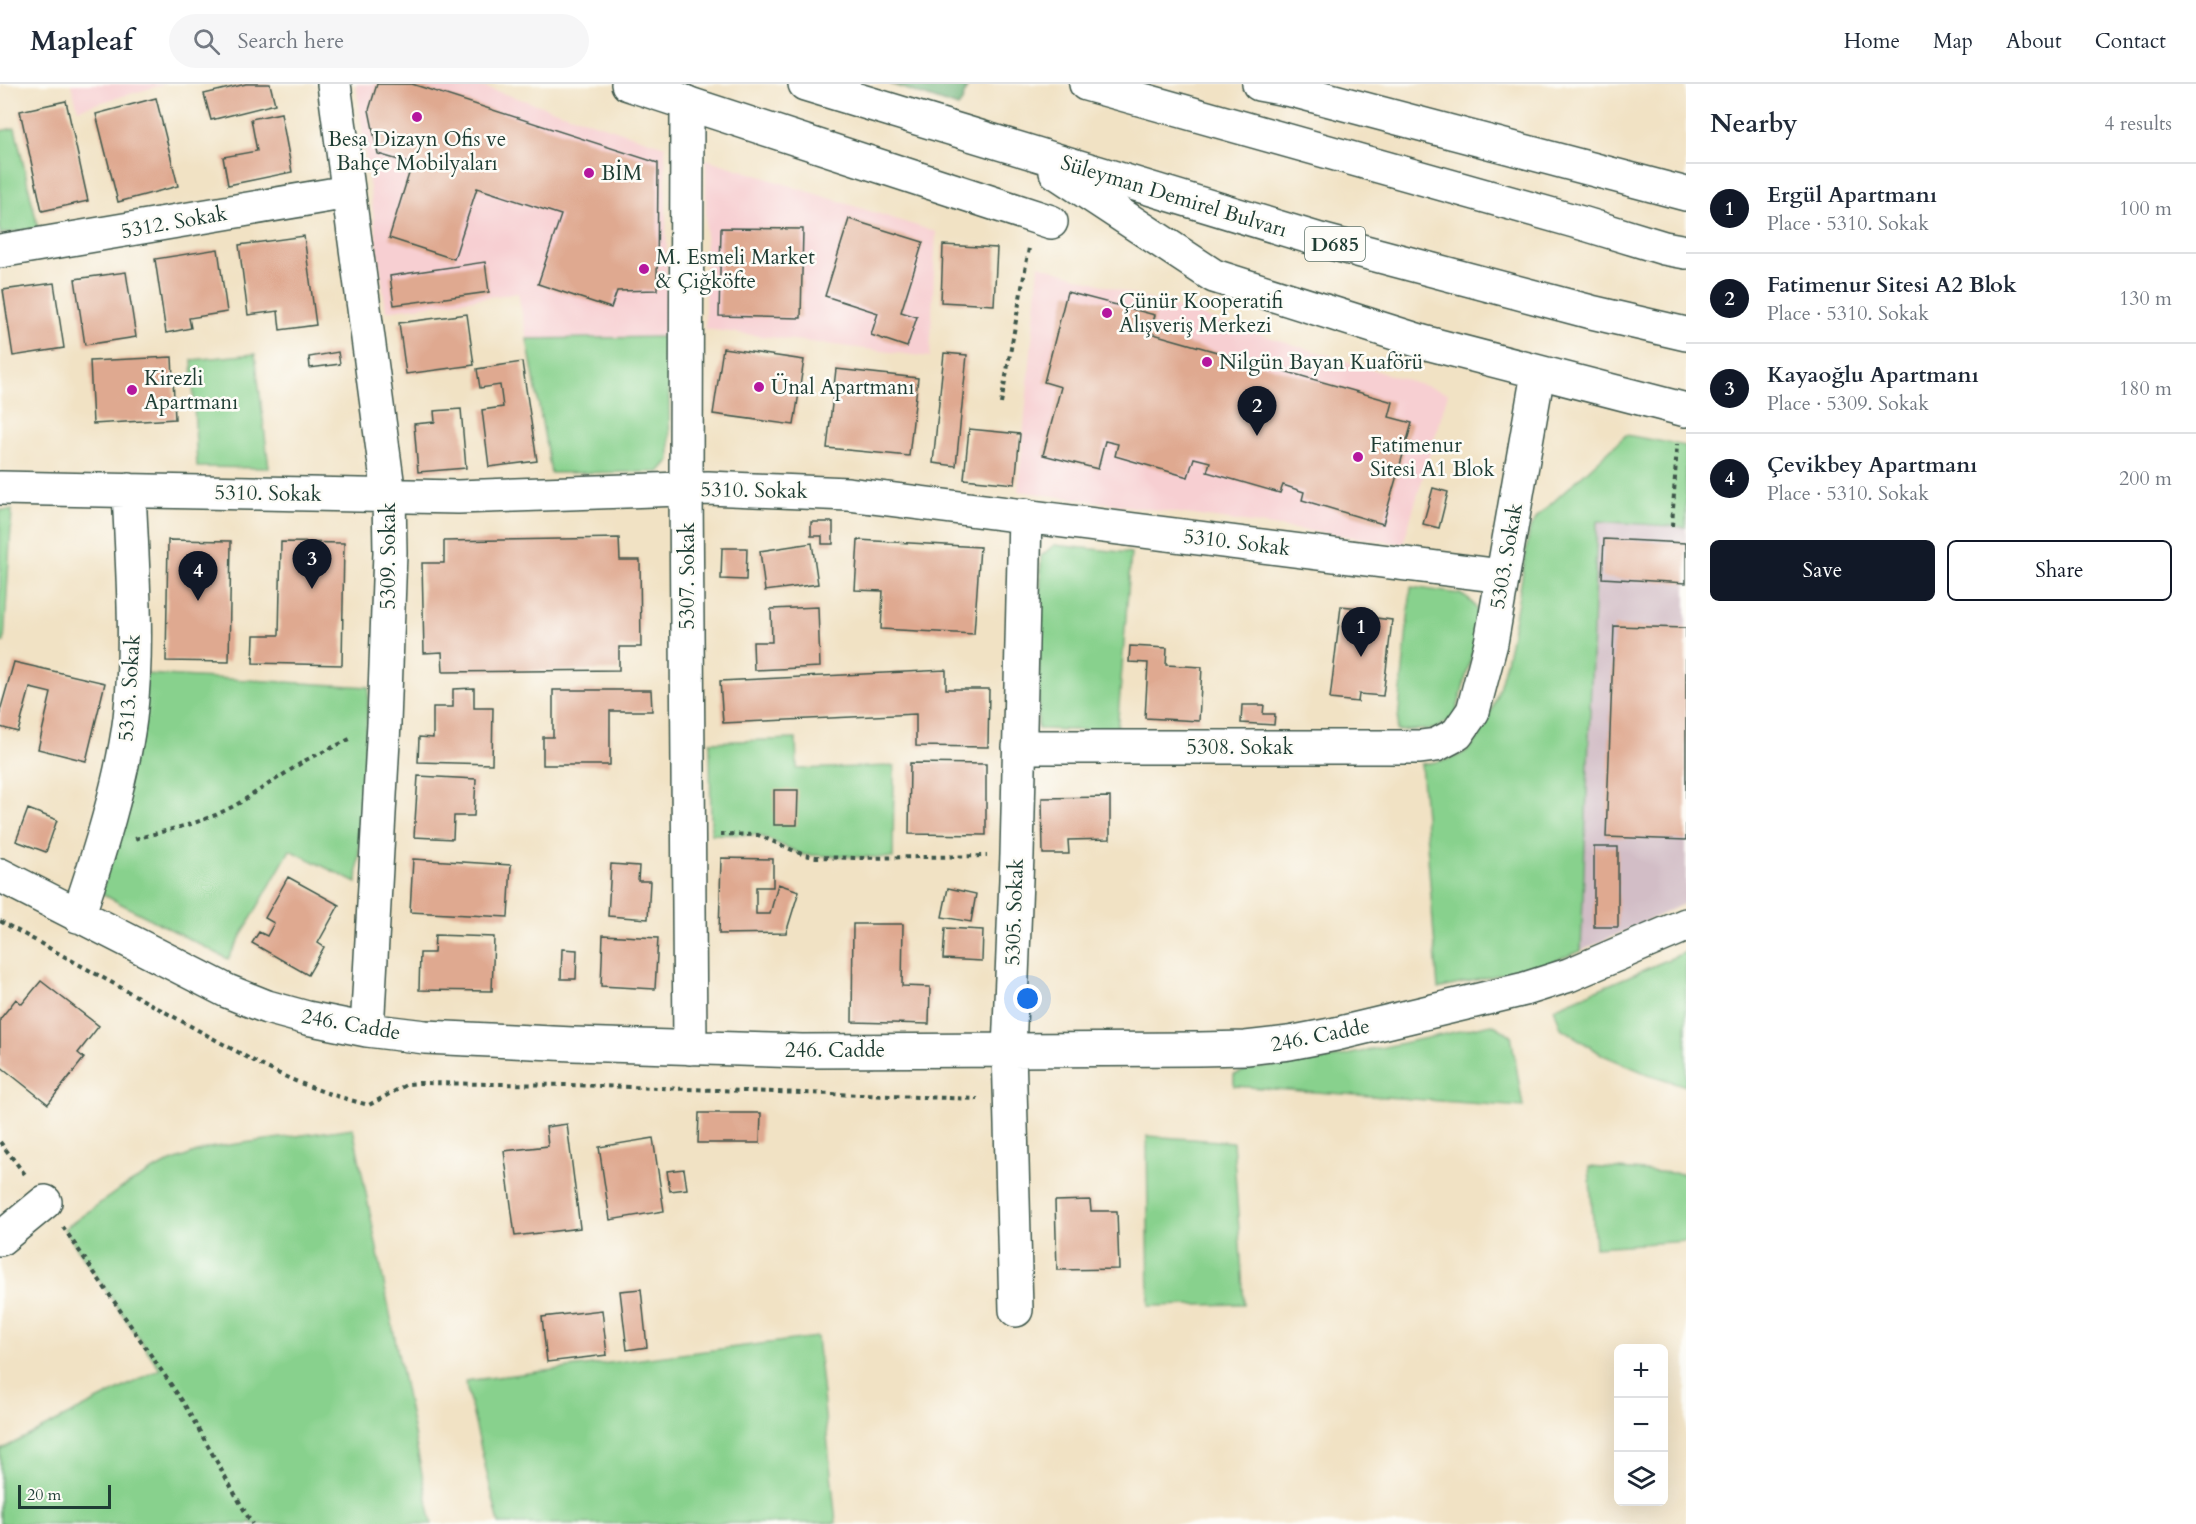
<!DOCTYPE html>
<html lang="en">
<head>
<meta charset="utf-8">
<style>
	:root { --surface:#fff; --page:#f6f6f7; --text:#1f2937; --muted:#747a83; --line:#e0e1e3; --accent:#111827 }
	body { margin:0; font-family:Cardo,serif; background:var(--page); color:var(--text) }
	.controls { position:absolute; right:18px; bottom:18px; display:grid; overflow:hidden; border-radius:9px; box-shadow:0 6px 24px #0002 }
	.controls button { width:54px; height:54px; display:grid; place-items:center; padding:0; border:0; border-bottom:2px solid var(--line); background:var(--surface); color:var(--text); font:30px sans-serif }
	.scale { position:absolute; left:18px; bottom:15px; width:93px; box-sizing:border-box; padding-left:6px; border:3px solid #1f3d34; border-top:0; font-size:16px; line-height:21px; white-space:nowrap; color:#1f3d34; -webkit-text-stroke:4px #fdfcf7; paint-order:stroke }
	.you { position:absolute; left:1028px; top:915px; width:21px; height:21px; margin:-15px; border:4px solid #fff; border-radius:50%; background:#1a73e8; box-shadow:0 0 0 9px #1a73e833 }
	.badge { display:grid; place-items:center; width:39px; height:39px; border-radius:50%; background:var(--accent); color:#fff; font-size:20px; font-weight:700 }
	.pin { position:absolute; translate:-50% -50px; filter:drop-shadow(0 2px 3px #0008) }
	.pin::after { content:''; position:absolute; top:32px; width:21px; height:18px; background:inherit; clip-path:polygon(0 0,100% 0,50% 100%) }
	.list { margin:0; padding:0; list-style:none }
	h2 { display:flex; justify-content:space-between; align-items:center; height:78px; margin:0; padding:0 24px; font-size:26px }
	h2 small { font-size:20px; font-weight:400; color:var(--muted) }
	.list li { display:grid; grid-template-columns:39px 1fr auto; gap:18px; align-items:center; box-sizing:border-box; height:90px; padding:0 24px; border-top:2px solid var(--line) }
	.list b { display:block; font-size:22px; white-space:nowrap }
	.list p { margin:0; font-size:20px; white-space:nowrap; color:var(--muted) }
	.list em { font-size:20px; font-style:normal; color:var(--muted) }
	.actions { display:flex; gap:12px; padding:18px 24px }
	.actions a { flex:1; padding:14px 0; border:2px solid var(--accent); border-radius:9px; text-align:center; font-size:21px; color:var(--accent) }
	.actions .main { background:var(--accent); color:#fff }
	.icon { flex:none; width:33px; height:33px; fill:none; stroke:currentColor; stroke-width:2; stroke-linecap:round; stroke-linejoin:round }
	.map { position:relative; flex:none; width:1686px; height:1440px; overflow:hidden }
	header { display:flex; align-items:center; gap:36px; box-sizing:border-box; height:84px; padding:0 30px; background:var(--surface); border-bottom:2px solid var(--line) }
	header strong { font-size:28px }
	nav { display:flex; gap:33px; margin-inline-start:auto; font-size:21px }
	.search { width:420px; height:54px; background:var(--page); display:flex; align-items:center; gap:15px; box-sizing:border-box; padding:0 21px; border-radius:33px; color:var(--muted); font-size:22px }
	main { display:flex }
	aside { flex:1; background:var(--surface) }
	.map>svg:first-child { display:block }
	.built { fill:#f7cfd2 }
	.industrial { fill:#d2bdc6 }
	.green { fill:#88d18d; stroke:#548760; stroke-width:1.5 }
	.forest { fill:#6eb378; stroke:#467856; stroke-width:1.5 }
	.building { fill:#dfa990 }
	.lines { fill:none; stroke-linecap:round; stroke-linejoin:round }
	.minor-casing { stroke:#3e564a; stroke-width:36 }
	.highway-casing { stroke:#3e564a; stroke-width:36 }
	.path { stroke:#3e564a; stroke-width:4; stroke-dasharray:4.5 4.5; stroke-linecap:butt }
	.minor { stroke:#fff; stroke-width:33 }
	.highway { stroke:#fff; stroke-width:33 }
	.poi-dot { fill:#b5179e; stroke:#fdfcf7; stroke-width:2 }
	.labels { text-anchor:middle; stroke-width:5; stroke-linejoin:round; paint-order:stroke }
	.shield { fill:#fdfcf7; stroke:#62766e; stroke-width:1.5 }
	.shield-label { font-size:20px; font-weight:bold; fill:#1f3d34 }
	.poi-label { font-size:21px; fill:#1f3d34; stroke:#fdfcf7; text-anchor:start }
	.street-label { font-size:21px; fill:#1f3d34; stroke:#fdfcf7 }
</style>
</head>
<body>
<header>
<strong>Mapleaf</strong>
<div class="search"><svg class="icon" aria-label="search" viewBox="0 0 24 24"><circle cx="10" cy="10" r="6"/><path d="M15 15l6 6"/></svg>Search here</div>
<nav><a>Home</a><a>Map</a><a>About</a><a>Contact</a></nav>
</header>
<main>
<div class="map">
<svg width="1686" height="1440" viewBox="0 0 1686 1440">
	<rect width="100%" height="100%" fill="#fdfcf7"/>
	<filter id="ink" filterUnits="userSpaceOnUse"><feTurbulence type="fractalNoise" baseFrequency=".0167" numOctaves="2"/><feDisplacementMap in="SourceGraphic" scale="12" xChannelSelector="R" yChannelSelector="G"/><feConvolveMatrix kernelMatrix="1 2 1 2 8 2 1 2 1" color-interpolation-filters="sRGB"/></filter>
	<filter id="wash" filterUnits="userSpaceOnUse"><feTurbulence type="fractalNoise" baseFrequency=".008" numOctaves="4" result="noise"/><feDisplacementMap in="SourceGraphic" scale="24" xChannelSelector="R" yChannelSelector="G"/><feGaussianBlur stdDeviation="1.35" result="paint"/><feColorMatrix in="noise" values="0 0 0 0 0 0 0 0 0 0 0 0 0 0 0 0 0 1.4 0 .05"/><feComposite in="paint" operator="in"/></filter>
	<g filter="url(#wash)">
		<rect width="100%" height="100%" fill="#f1e2c4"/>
		<path class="built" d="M 71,0 L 162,0 L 162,1 L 78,25 Z
			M 356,0 L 474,0 L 665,62 L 668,253 L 527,255 L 518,209 L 386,227 Z
			M 706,75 L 936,148 L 930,273 L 705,245 Z
			M 1039,181 L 1448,309 L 1403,460 L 1018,407 Z"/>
		<path class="industrial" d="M 1626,351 L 1686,362 L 1686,819 L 1581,867 L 1597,436 Z"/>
		<path class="green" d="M 15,44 L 38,144 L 0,150 L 0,47 Z
			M 668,253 L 670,376 L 659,388 L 551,389 L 527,255 Z
			M 255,270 L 269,384 L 197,383 L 192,276 Z
			M 1626,351 L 1686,362 L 1686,443 L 1597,437 L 1581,867 L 1549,879 L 1438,905 L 1421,680 C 1437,678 1456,676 1469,665 C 1505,633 1521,494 1530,444 L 1538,432 Z
			M 0,426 L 12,426 L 4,558 L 0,558 Z
			M 1054,461 L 1131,469 L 1117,647 L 1038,645 L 1041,472 Z
			M 1411,503 L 1460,510 C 1475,518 1481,528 1479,544 L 1455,633 L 1435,645 L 1397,647 Z
			M 146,590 L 369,603 L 357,799 L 290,766 L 228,875 L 102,810 Z
			M 796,655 L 797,685 L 894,682 L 893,774 L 804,771 L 758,751 L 711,750 L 710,658 Z
			M 1686,868 L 1686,1002 L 1645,989 L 1603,971 L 1561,944 L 1554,924 Z
			M 1492,940 L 1511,951 L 1523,1023 L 1234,1002 L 1234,991 L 1250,985 L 1323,976 Z
			M 353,1044 L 432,1440 L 252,1440 L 251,1437 L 248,1440 L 0,1440 L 0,1366 L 160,1285 L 64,1145 L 120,1105 L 163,1081 L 208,1064 Z
			M 1147,1052 L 1233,1058 L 1244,1220 L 1149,1222 Z
			M 1589,1083 L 1686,1090 L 1686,1157 L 1595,1163 Z
			M 817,1253 L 836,1439 L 499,1440 L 465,1297 Z"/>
		<path class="forest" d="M 890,0 L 968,0 L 962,18 L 958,23 Z"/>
		<g id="blocks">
			<path class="building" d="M 246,0 L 270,0 L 275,20 L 211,36 L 204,10 Z
				M 377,0 L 412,0 L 658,79 L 657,206 L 617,207 L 611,224 L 538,200 L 561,131 L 477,104 L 454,175 L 389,154 L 412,80 L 378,70 L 369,26 Z
				M 156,14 L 178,102 L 118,118 L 96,30 Z
				M 66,17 L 88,117 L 42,127 L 20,27 Z
				M 281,29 L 292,88 L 228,101 L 223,73 L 257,67 L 251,35 Z
				M 849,135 L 923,158 L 901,228 L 917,233 L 907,263 L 871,251 L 878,229 L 825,212 Z
				M 721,144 L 803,145 L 801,234 L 719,232 Z
				M 304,152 L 316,241 L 280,246 L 278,227 L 248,231 L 239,161 Z
				M 943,161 L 997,164 L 994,221 L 941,218 Z
				M 218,165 L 227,228 L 189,234 L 191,244 L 166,249 L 155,175 Z
				M 485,178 L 489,208 L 394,221 L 390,192 Z
				M 126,188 L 136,253 L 85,261 L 75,195 Z
				M 54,199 L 64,264 L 13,272 L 3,206 Z
				M 1067,208 L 1155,231 L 1150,249 L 1393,318 L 1389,333 L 1412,339 L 1383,440 L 1302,416 L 1304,408 L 1283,401 L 1280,409 L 1207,388 L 1210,378 L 1194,374 L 1188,393 L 1115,372 L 1118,360 L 1105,357 L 1098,385 L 1043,371 L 1061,303 L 1044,298 Z
				M 467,230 L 474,281 L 406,290 L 399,239 Z
				M 723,264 L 804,276 L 794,341 L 713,330 Z
				M 338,268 L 340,280 L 310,284 L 309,273 Z
				M 944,269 L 967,271 L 956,382 L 933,379 Z
				M 172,273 L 175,335 L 93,340 L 90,277 Z
				M 522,278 L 537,377 L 489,383 L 482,326 L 503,323 L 500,301 L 480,304 L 477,285 Z
				M 836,285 L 918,294 L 909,372 L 827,364 Z
				M 461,325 L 466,384 L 418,388 L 414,340 L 435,338 L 434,327 Z
				M 969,345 L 1020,350 L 1015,400 L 964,395 Z
				M 1433,404 L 1448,408 L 1439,444 L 1423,440 Z
				M 811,438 L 833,438 L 833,460 L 822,460 L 822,452 L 811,452 Z
				M 619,454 L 620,476 L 640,476 L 641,563 L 619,563 L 619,586 L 443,588 L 442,568 L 424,569 L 422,479 L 444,479 L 444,457 Z
				M 1604,455 L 1686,459 L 1686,499 L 1602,494 Z
				M 168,456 L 231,457 L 229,578 L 166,577 Z
				M 858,456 L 980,463 L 974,550 L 881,545 L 883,507 L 855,506 Z
				M 281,458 L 344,459 L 342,581 L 253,579 L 254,551 L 279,551 Z
				M 812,459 L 818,500 L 765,507 L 760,467 Z
				M 722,464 L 747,464 L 746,496 L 721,495 Z
				M 1341,522 L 1369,525 L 1368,533 L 1392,536 L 1383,612 L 1359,610 L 1358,618 L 1330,615 Z
				M 818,523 L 820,583 L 754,586 L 753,558 L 772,558 L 771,525 Z
				M 1614,542 L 1686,544 L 1686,756 L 1606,753 Z
				M 1130,562 L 1167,564 L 1166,581 L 1202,583 L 1199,637 L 1145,634 L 1148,579 L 1129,578 Z
				M 14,578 L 105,599 L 86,677 L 38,665 L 51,609 L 30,604 L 18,648 L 0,643 L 0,627 Z
				M 946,586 L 946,605 L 989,605 L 988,663 L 916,662 L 916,630 L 723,639 L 720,597 Z
				M 474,604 L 474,624 L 493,624 L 492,680 L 418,678 L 419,653 L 433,654 L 433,623 L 453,623 L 453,605 Z
				M 553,606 L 651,606 L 652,627 L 610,627 L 610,681 L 543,681 L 543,653 L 553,653 Z
				M 1242,621 L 1264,621 L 1263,630 L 1275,630 L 1274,641 L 1241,639 Z
				M 910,679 L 986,680 L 986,751 L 909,750 Z
				M 418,692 L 476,695 L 474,732 L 454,732 L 453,755 L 414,753 Z
				M 774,706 L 798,706 L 797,741 L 774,741 Z
				M 1110,713 L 1110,755 L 1068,756 L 1069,770 L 1043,770 L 1042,714 Z
				M 28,725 L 57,736 L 46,768 L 16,757 Z
				M 1594,763 L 1618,763 L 1618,843 L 1594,843 Z
				M 721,774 L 773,775 L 773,803 L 756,803 L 756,830 L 770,830 L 778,800 L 799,807 L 786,849 L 719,850 Z
				M 413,775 L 511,781 L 508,833 L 410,828 Z
				M 611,780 L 639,782 L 638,797 L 650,797 L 648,835 L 608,832 Z
				M 288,793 L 339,821 L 318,859 L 324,863 L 308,891 L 252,859 L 259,848 L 267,852 L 274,839 L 265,834 Z
				M 948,804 L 976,810 L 971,838 L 942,833 Z
				M 853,840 L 903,840 L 902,902 L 930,903 L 929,940 L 852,938 Z
				M 945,844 L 983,846 L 982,877 L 943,875 Z
				M 435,851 L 494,853 L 492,907 L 419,906 L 420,869 L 434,869 Z
				M 603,851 L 658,854 L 655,905 L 601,902 Z
				M 562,865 L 577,866 L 576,895 L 561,895 Z
				M 41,897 L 99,942 L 78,969 L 84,974 L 48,1020 L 0,982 L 0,935 L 16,915 L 22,920 Z
				M 699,1029 L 761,1029 L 760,1059 L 698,1059 Z
				M 567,1040 L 580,1144 L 515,1152 L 504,1067 L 548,1062 L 546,1043 Z
				M 653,1054 L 664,1127 L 610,1136 L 599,1063 Z
				M 684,1085 L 687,1105 L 670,1107 L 667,1087 Z
				M 1090,1116 L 1091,1127 L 1117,1127 L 1119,1185 L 1057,1186 L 1055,1117 Z
				M 641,1205 L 647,1263 L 627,1266 L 620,1207 Z
				M 602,1226 L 607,1271 L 547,1278 L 542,1233 Z"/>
		</g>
	</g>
	<g filter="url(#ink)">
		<use href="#blocks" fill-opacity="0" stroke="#3e564a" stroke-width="1.5"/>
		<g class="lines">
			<g class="minor-casing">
				<path id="minor" d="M 334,0 L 389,411 L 390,468 L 384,639 L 367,946
					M 628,0 L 1051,138
					M 687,19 L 686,405 L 690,964
					M 0,167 L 348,108
					M 0,404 L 458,413 L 708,404 L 848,410 L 1502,492
					M 1019,663 L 1420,663 L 1436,661 L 1457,650 L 1473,627 L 1491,559 L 1538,289
					M 0,791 L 227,907 L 267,923 L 307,934 L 367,946 L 425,953 L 573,960 L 802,967 L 1199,965 L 1246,964 L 1289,959 L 1336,950 L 1525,905 L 1569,891 L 1686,841
					M 78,832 C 99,770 122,698 130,634 C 139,559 132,481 129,406
					M 0,1155 L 45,1118
					M 1016,1226 L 1009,966 L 1017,771 L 1025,431"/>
			</g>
			<g class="highway-casing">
				<path id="highway" d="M 645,0 L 687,19
					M 805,0 L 1320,156 L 1591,228 L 1686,250
					M 1086,0 L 1585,140 L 1664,164 L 1686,168
					M 1259,0 L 1296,7 L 1686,110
					M 1056,88 L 1214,192 L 1423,258 L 1686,326"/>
			</g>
			<path class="path" d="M 1001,320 L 1029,164
				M 1672,442 L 1677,360
				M 720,750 L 758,751 L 804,771 L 816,773 L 860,774 L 987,772
				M 135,755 L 191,740 L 216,731 L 236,721 L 306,676 L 352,654
				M 0,837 L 263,982 C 299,1000 329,1011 369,1021 L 408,1000 L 419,999 L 571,1001 L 978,1015
				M 0,1058 L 27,1093
				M 63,1143 L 183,1318 L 252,1440"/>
			<use href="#minor" class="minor"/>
			<use href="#highway" class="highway"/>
		</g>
	</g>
	<g class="poi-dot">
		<circle cx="417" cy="33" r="6"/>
		<circle cx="589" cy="89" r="6"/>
		<circle cx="644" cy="185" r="6"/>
		<circle cx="1107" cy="229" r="6"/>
		<circle cx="1207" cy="278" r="6"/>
		<circle cx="759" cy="303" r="6"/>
		<circle cx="132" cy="306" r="6"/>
		<circle cx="1358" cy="373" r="6"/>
	</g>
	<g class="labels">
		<rect class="shield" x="1305" y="143" width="60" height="34" rx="4.5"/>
		<g class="shield-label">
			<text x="1335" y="167">D685</text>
		</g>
		<g class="poi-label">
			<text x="417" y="62" text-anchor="middle">Besa Dizayn Ofis ve<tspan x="417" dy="24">Bahçe Mobilyaları</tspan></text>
			<text x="601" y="96">BİM</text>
			<text x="656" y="180">M. Esmeli Market<tspan x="656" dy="24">&amp; Çiğköfte</tspan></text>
			<text x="1119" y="224">Çünür Kooperatifi<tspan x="1119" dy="24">Alışveriş Merkezi</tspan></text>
			<text x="1219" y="285">Nilgün Bayan Kuaförü</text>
			<text x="144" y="301">Kirezli<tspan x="144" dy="24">Apartmanı</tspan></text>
			<text x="771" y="310">Ünal Apartmanı</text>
			<text x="1370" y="368">Fatimenur<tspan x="1370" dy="24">Sitesi A1 Blok</tspan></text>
		</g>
		<g class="street-label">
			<text transform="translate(1174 112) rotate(17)" y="7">Süleyman Demirel Bulvarı</text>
			<text transform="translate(174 138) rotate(-10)" y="7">5312. Sokak</text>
			<text transform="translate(754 406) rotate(1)" y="7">5310. Sokak</text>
			<text transform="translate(268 409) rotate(1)" y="7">5310. Sokak</text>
			<text transform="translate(1237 458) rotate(7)" y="7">5310. Sokak</text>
			<text transform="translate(388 472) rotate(-90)" y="7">5309. Sokak</text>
			<text transform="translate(1506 472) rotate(-80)" y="7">5303. Sokak</text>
			<text transform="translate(687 492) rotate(-90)" y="7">5307. Sokak</text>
			<text transform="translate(129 604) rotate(-86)" y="7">5313. Sokak</text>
			<text x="1240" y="670">5308. Sokak</text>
			<text transform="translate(1014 828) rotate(-88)" y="7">5305. Sokak</text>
			<text transform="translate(351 940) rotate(10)" y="7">246. Cadde</text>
			<text transform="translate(1320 951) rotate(-11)" y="7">246. Cadde</text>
			<text x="835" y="973">246. Cadde</text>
		</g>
	</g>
</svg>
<div class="controls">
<button>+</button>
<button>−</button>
<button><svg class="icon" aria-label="layers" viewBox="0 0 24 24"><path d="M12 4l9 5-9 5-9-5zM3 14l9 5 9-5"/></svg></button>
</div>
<div class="scale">20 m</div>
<div class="you"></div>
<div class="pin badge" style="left:1361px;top:573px">1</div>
<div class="pin badge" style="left:1257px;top:352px">2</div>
<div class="pin badge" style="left:312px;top:505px">3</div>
<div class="pin badge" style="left:198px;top:517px">4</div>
</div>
<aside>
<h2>Nearby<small>4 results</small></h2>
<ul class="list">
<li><span class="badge">1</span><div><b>Ergül Apartmanı</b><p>Place · 5310. Sokak</p></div><em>100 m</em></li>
<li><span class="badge">2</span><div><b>Fatimenur Sitesi A2 Blok</b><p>Place · 5310. Sokak</p></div><em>130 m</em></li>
<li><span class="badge">3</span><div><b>Kayaoğlu Apartmanı</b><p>Place · 5309. Sokak</p></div><em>180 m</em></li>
<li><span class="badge">4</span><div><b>Çevikbey Apartmanı</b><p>Place · 5310. Sokak</p></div><em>200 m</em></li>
</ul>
<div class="actions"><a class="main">Save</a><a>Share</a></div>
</aside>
</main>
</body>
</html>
